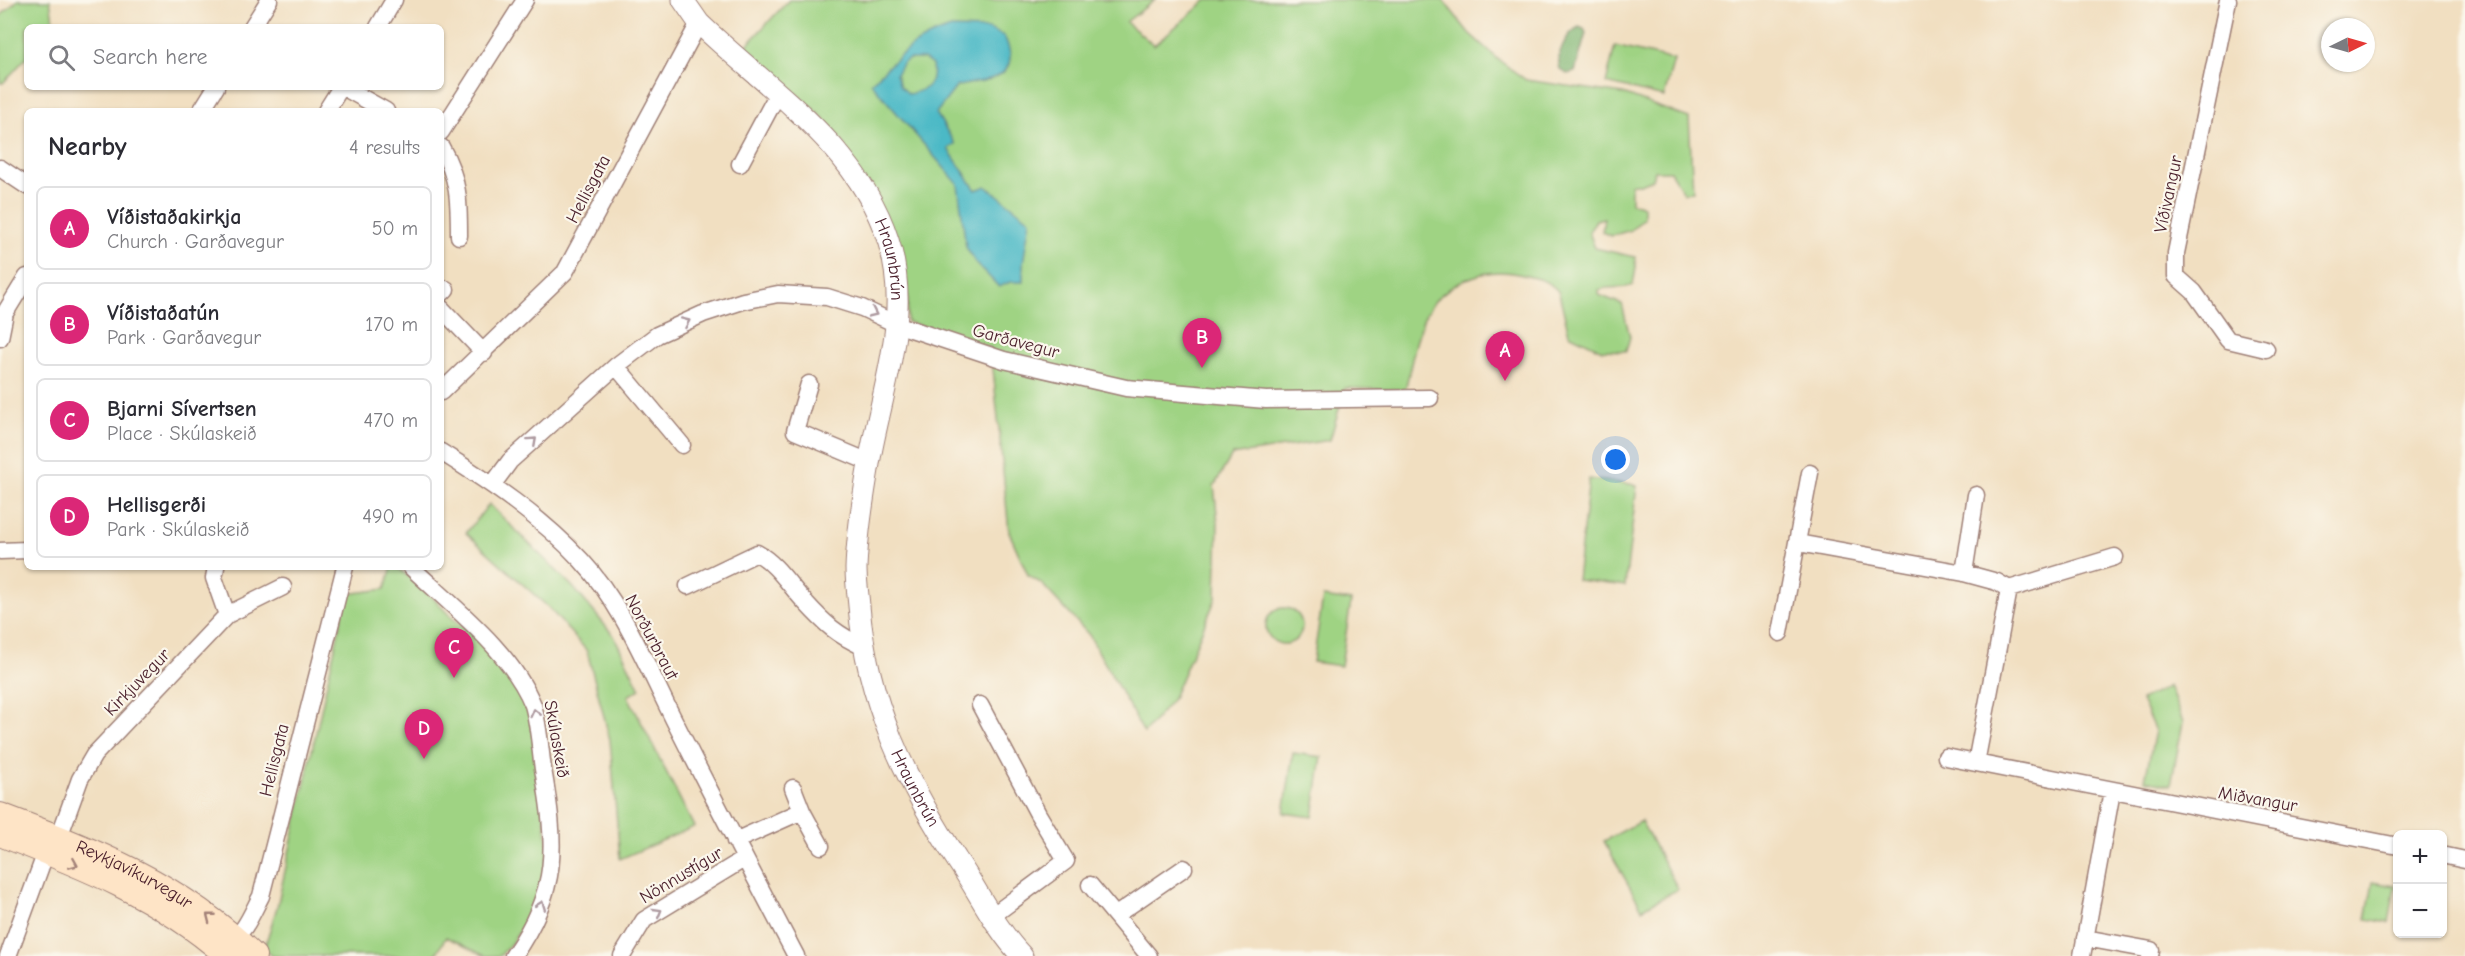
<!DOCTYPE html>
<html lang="en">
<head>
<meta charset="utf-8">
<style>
	:root { --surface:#fff; --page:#f7f7f7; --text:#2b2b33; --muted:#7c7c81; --line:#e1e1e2; --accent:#db2777 }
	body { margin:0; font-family:"Comic Neue",sans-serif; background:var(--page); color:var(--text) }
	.controls { position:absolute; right:18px; bottom:18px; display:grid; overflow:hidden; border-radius:9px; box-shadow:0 2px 4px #0004 }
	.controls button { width:54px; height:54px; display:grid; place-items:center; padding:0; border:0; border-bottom:2px solid var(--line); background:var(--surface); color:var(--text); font:30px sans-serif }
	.compass { position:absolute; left:2321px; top:18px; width:54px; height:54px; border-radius:50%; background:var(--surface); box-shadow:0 2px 4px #0004; rotate:85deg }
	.you { position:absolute; left:1616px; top:460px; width:21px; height:21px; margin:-15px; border:4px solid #fff; border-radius:50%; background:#1a73e8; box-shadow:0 0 0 9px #1a73e833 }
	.badge { display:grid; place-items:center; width:39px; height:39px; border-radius:50%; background:var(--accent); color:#fff; font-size:20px; font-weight:700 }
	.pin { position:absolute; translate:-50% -50px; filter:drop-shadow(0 2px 3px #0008) }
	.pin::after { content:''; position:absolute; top:32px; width:21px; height:18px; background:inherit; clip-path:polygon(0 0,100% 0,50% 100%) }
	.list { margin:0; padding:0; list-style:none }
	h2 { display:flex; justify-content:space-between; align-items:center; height:78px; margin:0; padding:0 24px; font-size:26px }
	h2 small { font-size:20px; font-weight:400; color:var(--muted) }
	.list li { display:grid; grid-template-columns:39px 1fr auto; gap:18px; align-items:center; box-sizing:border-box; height:84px; margin:0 12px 12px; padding:0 12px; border:2px solid var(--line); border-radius:9px }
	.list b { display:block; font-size:22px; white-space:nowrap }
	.list p { margin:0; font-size:20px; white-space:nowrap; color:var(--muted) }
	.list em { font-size:20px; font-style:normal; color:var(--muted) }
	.icon { flex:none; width:33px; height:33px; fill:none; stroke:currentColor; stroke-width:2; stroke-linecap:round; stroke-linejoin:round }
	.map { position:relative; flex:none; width:2465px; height:956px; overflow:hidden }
	.search { position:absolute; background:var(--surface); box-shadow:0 2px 4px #0004; left:24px; top:24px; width:420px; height:66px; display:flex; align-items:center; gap:15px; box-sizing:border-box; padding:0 21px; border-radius:9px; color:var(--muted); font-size:22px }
	.panel { position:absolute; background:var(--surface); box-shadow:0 2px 4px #0004; left:24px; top:108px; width:420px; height:462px; border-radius:9px }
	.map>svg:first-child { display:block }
	.green { fill:#9fd383; stroke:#747957; stroke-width:1.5 }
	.forest { fill:#7fb571; stroke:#646a4e; stroke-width:1.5 }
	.water { fill:#4cb9c6; stroke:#4b6c78; stroke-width:1.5; fill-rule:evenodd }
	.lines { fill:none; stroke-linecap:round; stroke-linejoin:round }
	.minor-casing { stroke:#9e7f76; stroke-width:19 }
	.tertiary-casing { stroke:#9e7f76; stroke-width:23 }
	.secondary-casing { stroke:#9e7f76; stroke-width:26 }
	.minor { stroke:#fff; stroke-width:16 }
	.tertiary { stroke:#fff; stroke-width:21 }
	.secondary { stroke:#fee4c6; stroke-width:24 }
	.oneway { stroke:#ae9aa0 }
	.oneway2 { stroke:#a48278 }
	.labels { text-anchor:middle; stroke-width:4.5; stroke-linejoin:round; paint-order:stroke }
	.street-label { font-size:18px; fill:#4a1f2b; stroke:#fbf7ec }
</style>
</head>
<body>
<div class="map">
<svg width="2465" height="956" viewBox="0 0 2465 956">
	<rect width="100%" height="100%" fill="#fbf7ec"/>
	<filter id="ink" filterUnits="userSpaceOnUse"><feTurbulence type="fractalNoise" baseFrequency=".0167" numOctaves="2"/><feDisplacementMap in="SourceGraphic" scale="12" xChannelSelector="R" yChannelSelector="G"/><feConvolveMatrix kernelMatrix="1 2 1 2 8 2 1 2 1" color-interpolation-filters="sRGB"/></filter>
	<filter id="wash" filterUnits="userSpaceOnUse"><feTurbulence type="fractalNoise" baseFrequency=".008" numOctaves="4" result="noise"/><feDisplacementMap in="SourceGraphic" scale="24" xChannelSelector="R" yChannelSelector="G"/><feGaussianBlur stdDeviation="1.35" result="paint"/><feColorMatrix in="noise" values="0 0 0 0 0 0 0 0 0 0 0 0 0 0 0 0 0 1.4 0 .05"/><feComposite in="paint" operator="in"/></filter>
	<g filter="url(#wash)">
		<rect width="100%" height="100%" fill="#f1dfc1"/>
		<path class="green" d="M 18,0 L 50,0 L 54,27 L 27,27 L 27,57 L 3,83 L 0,83 L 0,16 Z
			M 789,0 L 1155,0 L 1126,22 L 1154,45 L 1207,0 L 1443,0 L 1469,33 L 1500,61 L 1526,80 L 1623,94 L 1689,118 L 1693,191 L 1684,193 L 1670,171 L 1655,171 L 1652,179 L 1640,184 L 1631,184 L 1631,203 L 1639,204 L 1644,207 L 1644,218 L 1631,230 L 1611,236 L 1602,232 L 1604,218 L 1596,220 L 1589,232 L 1595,248 L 1635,257 L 1636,268 L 1633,285 C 1622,290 1610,285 1599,290 L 1599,295 L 1622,304 L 1630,337 L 1626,351 L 1602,350 L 1569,334 L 1559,293 C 1551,280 1532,277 1518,274 C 1483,266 1440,284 1424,318 C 1415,340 1411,367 1405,390 L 1345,388 L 1330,440 L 1232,455 L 1214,486 L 1218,523 L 1216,598 L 1172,700 L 1144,733 L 1089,635 L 1042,584 L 1028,575 L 1009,532 L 991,348 L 907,322 L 908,297 L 902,268 L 844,144 L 821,116 L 744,48 Z
			M 1615,46 L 1674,60 L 1664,97 L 1606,83 Z
			M 1589,479 L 1637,485 L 1625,586 L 1577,580 Z
			M 489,504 L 573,587 L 614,636 L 640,689 L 628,696 L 694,827 L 620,859 L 610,740 L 587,651 L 549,608 L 466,533 Z
			M 392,567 L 397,567 L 433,598 L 453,619 L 479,636 L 528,698 L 549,850 L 538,904 L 513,941 L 500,956 L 485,956 L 446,937 L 435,956 L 272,956 L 264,949 L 277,907 L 347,594 L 385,589 Z
			M 1323,597 L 1351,601 L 1341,666 L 1313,662 Z
			M1266 626a18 18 0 1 1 36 0a18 18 0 1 1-36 0Z
			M 2169,686 L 2183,722 L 2171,785 L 2145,780 L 2155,731 L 2141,700 Z
			M 1293,753 L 1322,757 L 1313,817 L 1284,813 Z
			M 1641,821 L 1678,889 L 1642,909 L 1604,841 Z
			M 2373,882 L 2395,886 L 2389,923 L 2366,919 Z"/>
		<path class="forest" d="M 1579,27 L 1584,29 L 1586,33 L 1575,72 L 1567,74 L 1560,69 C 1555,56 1566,33 1579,27 Z"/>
		<path class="water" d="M 951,28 L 989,29 L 1004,36 C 1025,78 988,80 957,86 L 936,113 L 955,144 L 948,149 L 976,190 L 986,186 L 1030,220 L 1023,263 L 1023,282 L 1010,282 L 999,287 L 975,262 L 966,247 L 958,184 L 871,83 C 899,56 914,39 951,28 ZM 909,59 L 924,59 L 932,65 C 935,84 927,90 909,94 L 900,86 L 896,74 L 902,64 Z"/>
	</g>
	<g filter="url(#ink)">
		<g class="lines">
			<g class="minor-casing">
				<path id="minor" d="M 2228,0 L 2176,253 L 2176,276 L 2194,292 L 2228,340 L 2266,349
					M 252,27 L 269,0
					M 378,27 L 394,0
					M 343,87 L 386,111
					M 201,111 L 216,87
					M 326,111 L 341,87
					M 441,132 L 525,0
					M 441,147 C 459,179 459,200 459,236
					M 740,164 L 777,95
					M 0,168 L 27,186
					M 441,294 L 446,289
					M 441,308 L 484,353
					M 0,338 L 5,313 L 27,277
					M 616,366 L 682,445
					M 809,384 L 795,431 L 869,462
					M 441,392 L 565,272 L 699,23
					M 441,452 C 491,483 541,517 581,560 C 623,605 647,667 675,722 C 714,800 755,878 796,956
					M 493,484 L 510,461 L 616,366 L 657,335 L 703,314 L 743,301 L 778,294 L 827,297 L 862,308 L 896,324 L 1004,360 L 1126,388 L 1266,400 L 1430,398
					M 1798,543 L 1964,573 L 1997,582 L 2009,589 L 1976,763 L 2398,846
					M 0,551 L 27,550
					M 216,567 L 214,578 L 227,615
					M 411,567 C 452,606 512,652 533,705 C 539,726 540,748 543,769 C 556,845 560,889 513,956
					M 1964,573 L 1976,495
					M 688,586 L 757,553 C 777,564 789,585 805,602 C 825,624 837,635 864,647
					M 2009,589 L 2115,557
					M 1780,633 L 1810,473
					M 980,705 L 1038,814 L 1066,861 L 992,916
					M 1946,757 L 1976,763
					M 793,788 L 802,811
					M 59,837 L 80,779 L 94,755 L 227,615 L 283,587
					M 735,841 L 802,811 L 821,846
					M 2442,855 L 2465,860
					M 1090,885 L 1149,956
					M 1116,915 L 1184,868
					M 2085,938 L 2151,950 L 2150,956
					M 228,943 C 245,933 252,913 261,896 L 345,567
					M 8,956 L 49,844
					M 622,956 L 644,920 L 744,859
					M 2082,956 L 2112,791"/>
			</g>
			<g class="tertiary-casing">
				<g id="tertiary">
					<path id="s1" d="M 683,0 L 699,23 C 768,90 857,144 888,240 C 912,313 883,386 870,458 C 864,492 857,535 856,569 C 856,581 858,594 859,606 C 867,702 905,780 957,860 C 979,892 995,928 1022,956"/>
				</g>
			</g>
			<g class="secondary-casing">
				<g id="secondary">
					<path id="s2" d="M 0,815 C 95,851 180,883 254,956"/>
					<path d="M 0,834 C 80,865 162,897 227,956"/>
				</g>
			</g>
			<use href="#minor" class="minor"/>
			<use href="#tertiary" class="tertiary"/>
			<use href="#secondary" class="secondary"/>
		</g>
		<defs><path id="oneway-chevron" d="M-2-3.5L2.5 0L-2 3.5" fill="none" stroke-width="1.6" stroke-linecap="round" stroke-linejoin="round" transform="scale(1.5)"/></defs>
		<g class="oneway">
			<use href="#oneway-chevron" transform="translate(873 313) rotate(25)"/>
			<use href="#oneway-chevron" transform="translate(686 322) rotate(-24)"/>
			<use href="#oneway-chevron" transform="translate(533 441) rotate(-42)"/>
			<use href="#oneway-chevron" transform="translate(535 713) rotate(-103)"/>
			<use href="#oneway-chevron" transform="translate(541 905) rotate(-69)"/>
			<use href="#oneway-chevron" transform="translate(658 912) rotate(-31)"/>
		</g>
		<g class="oneway2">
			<use href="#oneway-chevron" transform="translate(74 864) rotate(23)"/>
			<use href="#oneway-chevron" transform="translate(210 917) rotate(-142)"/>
		</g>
	</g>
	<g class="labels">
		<g class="street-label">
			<text transform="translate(588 189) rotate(-62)" y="6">Hellisgata</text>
			<text transform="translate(2168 194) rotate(-78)" y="6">Víðivangur</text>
			<text dy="6" stroke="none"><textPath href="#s1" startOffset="339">Hraunbrún</textPath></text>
			<text transform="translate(1016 341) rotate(15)" y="6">Garðavegur</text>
			<text transform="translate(652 637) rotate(62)" y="6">Norðurbraut</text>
			<text transform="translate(137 682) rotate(-46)" y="6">Kirkjuvegur</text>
			<text transform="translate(557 739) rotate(80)" y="6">Skúlaskeið</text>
			<text transform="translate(274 760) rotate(-76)" y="6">Hellisgata</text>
			<text dy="6" stroke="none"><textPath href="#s1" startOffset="882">Hraunbrún</textPath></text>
			<text transform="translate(2258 799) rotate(10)" y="6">Miðvangur</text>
			<text dy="6" stroke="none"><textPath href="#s2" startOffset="147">Reykjavíkurvegur</textPath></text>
			<text transform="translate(681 875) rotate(-31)" y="6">Nönnustígur</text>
		</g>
	</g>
</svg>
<div class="controls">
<button>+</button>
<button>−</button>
</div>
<svg class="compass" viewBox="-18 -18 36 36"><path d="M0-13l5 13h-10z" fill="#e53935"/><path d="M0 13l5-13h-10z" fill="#7c7c81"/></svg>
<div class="you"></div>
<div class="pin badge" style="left:1505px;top:381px">A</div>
<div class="pin badge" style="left:1202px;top:368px">B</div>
<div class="pin badge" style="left:454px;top:678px">C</div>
<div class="pin badge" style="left:424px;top:759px">D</div>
<div class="search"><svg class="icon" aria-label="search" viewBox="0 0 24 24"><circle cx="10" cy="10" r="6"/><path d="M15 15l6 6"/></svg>Search here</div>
<section class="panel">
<h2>Nearby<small>4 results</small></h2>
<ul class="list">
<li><span class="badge">A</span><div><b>Víðistaðakirkja</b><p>Church · Garðavegur</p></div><em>50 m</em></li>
<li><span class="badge">B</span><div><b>Víðistaðatún</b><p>Park · Garðavegur</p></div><em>170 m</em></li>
<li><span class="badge">C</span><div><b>Bjarni Sívertsen</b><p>Place · Skúlaskeið</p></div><em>470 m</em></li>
<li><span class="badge">D</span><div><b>Hellisgerði</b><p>Park · Skúlaskeið</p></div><em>490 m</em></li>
</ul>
</section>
</div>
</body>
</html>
